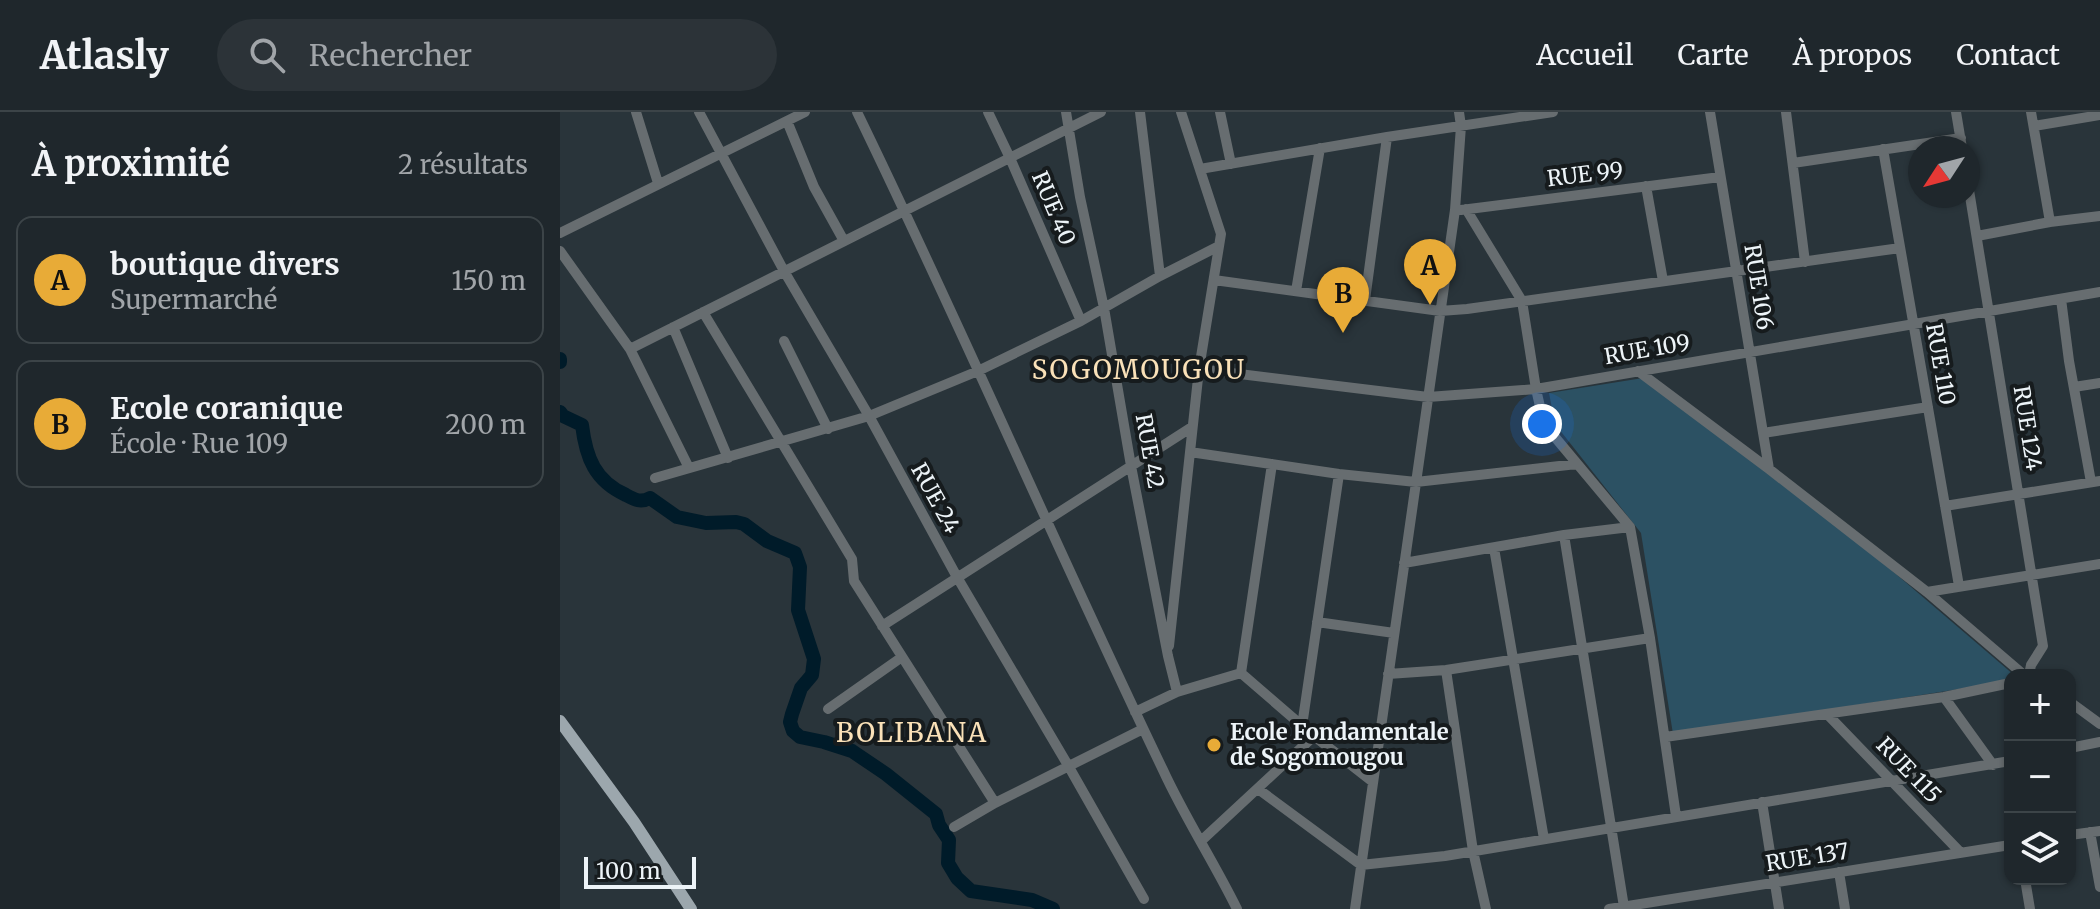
<!DOCTYPE html>
<html lang="fr">
<head>
<meta charset="utf-8">
<style>
	:root { --surface:#1f272c; --page:#2c3338; --text:#f1f3f6; --muted:#a1a5a9; --line:#3c4448; --accent:#e8ab37 }
	body { margin:0; font-family:Merriweather,serif; background:var(--page); color:var(--text) }
	.controls { position:absolute; right:24px; bottom:24px; display:grid; overflow:hidden; border-radius:16px; box-shadow:0 2px 6px #0004 }
	.controls button { width:72px; height:72px; display:grid; place-items:center; padding:0; border:0; border-bottom:2px solid var(--line); background:var(--surface); color:var(--text); font:40px sans-serif }
	.compass { position:absolute; left:1348px; top:24px; width:72px; height:72px; border-radius:50%; background:var(--surface); box-shadow:0 2px 6px #0004; rotate:234deg }
	.scale { position:absolute; left:24px; bottom:20px; width:112px; box-sizing:border-box; padding-left:8px; border:4px solid #edf4f8; border-top:0; font-size:22px; line-height:28px; white-space:nowrap; color:#edf4f8; -webkit-text-stroke:6px #161b1d; paint-order:stroke }
	.you { position:absolute; left:982px; top:312px; width:28px; height:28px; margin:-20px; border:6px solid #fff; border-radius:50%; background:#1a73e8; box-shadow:0 0 0 12px #1a73e833 }
	.badge { display:grid; place-items:center; width:52px; height:52px; border-radius:50%; background:var(--accent); color:#111; font-size:26px; font-weight:700 }
	.pin { position:absolute; translate:-50% -66px; filter:drop-shadow(0 2px 4px #0008) }
	.pin::after { content:''; position:absolute; top:42px; width:28px; height:24px; background:inherit; clip-path:polygon(0 0,100% 0,50% 100%) }
	.list { margin:0; padding:0; list-style:none }
	h2 { display:flex; justify-content:space-between; align-items:center; height:104px; margin:0; padding:0 32px; font-size:34px }
	h2 small { font-size:26px; font-weight:400; color:var(--muted) }
	.list li { display:grid; grid-template-columns:52px 1fr auto; gap:24px; align-items:center; box-sizing:border-box; height:128px; margin:0 16px 16px; padding:0 16px; border:2px solid var(--line); border-radius:16px }
	.list b { display:block; font-size:30px; white-space:nowrap }
	.list p { margin:0; font-size:26px; white-space:nowrap; color:var(--muted) }
	.list em { font-size:26px; font-style:normal; color:var(--muted) }
	.icon { flex:none; width:44px; height:44px; fill:none; stroke:currentColor; stroke-width:2; stroke-linecap:round; stroke-linejoin:round }
	.map { position:relative; flex:none; width:1540px; height:797px; overflow:hidden }
	header { display:flex; align-items:center; gap:48px; box-sizing:border-box; height:112px; padding:0 40px; background:var(--surface); border-bottom:2px solid var(--line) }
	header strong { font-size:38px }
	nav { display:flex; gap:44px; margin-inline-start:auto; font-size:28px }
	.search { width:560px; height:72px; background:var(--page); display:flex; align-items:center; gap:20px; box-sizing:border-box; padding:0 28px; border-radius:44px; color:var(--muted); font-size:30px }
	main { display:flex }
	aside { flex:1; background:var(--surface) }
	.map>svg:first-child { display:block }
	.green { fill:#2c5163 }
	.lines { fill:none; stroke-linecap:round; stroke-linejoin:round }
	.river { stroke:#001b29; stroke-width:14 }
	.minor { stroke:#676d70; stroke-width:10 }
	.major { stroke:#9ca7ad; stroke-width:12 }
	.poi-dot { fill:#e8ab37; stroke:#161b1d; stroke-width:3 }
	.labels { text-anchor:middle; stroke-width:8; stroke-linejoin:round; paint-order:stroke }
	.street-label { font-size:22px; fill:#edf4f8; stroke:#161b1d }
	.poi-label { font-size:22px; font-weight:bold; fill:#edf4f8; stroke:#161b1d; text-anchor:start }
	.quarter-label { font-size:26px; letter-spacing:2px; fill:#fae1b8; stroke:#161b1d }
</style>
</head>
<body>
<header>
<strong>Atlasly</strong>
<div class="search"><svg class="icon" aria-label="search" viewBox="0 0 24 24"><circle cx="10" cy="10" r="6"/><path d="M15 15l6 6"/></svg>Rechercher</div>
<nav><a>Accueil</a><a>Carte</a><a>À propos</a><a>Contact</a></nav>
</header>
<main>
<aside>
<h2>À proximité<small>2 résultats</small></h2>
<ul class="list">
<li><span class="badge">A</span><div><b>boutique divers</b><p>Supermarché</p></div><em>150 m</em></li>
<li><span class="badge">B</span><div><b>Ecole coranique</b><p>École · Rue 109</p></div><em>200 m</em></li>
</ul>
</aside>
<div class="map">
<svg width="1540" height="797" viewBox="0 0 1540 797">
	<rect width="100%" height="100%" fill="#29343a"/>
	<path class="green" d="M 1083,266 L 1295,427 L 1454,563 L 1450,563 L 1450,569 L 1113,622 L 1081,421 L 995,312 L 989,281 Z"/>
	<g class="lines">
		<path class="river" d="M 0,247 L 0,250
			M 0,300 L 3,304 L 22,313 C 26,346 35,369 66,383 C 75,388 81,391 90,386 L 117,405 L 146,411 L 176,410 L 184,412 L 207,429 L 235,441 L 240,455 L 238,498 L 254,547 L 252,563 L 241,576 L 232,602 L 230,610 L 233,619 L 240,625 L 264,630 L 292,639 L 326,662 L 376,702 L 379,713 L 389,728 L 388,751 L 397,766 L 411,779 L 472,788 L 493,797"/>
		<path class="minor" d="M 76,0 L 98,71
			M 139,0 L 224,159 L 309,304 L 397,465 L 509,655 L 584,787
			M 297,0 C 403,218 498,440 603,658 C 625,706 654,750 677,797
			M 428,0 L 450,46 L 521,209
			M 506,0 L 520,85 L 544,196 L 571,354 L 608,544 L 617,580
			M 580,0 L 600,164
			M 660,0 L 671,52
			M 1150,0 L 1209,357
			M 1226,0 L 1245,150
			M 1396,0 L 1402,36
			M 1471,0 L 1490,110
			M 227,9 L 254,75 L 284,129
			M 1474,14 L 1540,3
			M 1323,37 L 1399,474
			M 1233,51 L 1401,26
			M 640,57 L 827,25 L 993,0
			M 1408,72 L 1483,534 L 1471,553 L 1469,563
			M 1086,74 L 1103,169
			M 906,97 L 962,189 L 976,277 L 984,312 L 1070,415 L 1090,526 L 1116,704
			M 901,98 L 1160,65
			M 0,121 L 245,0
			M 1417,124 L 1490,110 L 1540,104
			M 0,139 L 70,237 L 129,356
			M 654,168 L 880,199 L 907,197 L 1340,136
			M 736,179 L 760,36
			M 1501,187 L 1509,249 L 1531,370
			M 805,188 L 827,25
			M 143,200 L 292,447 L 294,469 L 435,691
			M 113,215 L 168,346
			M 224,229 L 268,317
			M 70,237 L 541,0
			M 639,257 L 868,285 L 976,277 L 1540,180
			M 1078,259 L 1209,357 L 1367,480 L 1464,563
			M 1514,275 L 1540,271
			M 1203,321 L 1368,295
			M 630,340 L 779,362 L 856,370 L 1017,352
			M 95,366 L 309,304 L 418,259 L 521,209 L 600,164 L 659,134
			M 1385,394 L 1540,369
			M 1004,423 L 1064,795
			M 934,436 L 984,727
			M 844,451 L 1004,423 L 1070,415
			M 1367,480 L 1540,452
			M 757,510 L 834,521
			M 322,514 L 632,315
			M 609,534 L 639,257 L 661,122 L 621,0
			M 886,558 L 913,739 L 926,797
			M 681,561 L 712,352
			M 681,561 L 754,624 L 813,670
			M 828,562 L 886,558 L 1090,526
			M 1384,585 L 1433,653
			M 1510,590 L 1540,612
			M 268,597 L 342,545
			M 575,600 L 617,580 L 681,561
			M 1268,603 L 1401,741
			M 742,614 L 779,362
			M 1105,625 L 1384,585 L 1450,571
			M 1510,636 L 1540,630
			M 698,677 L 801,753 L 885,744 L 1450,649
			M 1202,690 L 1219,797
			M 394,715 L 435,691 L 583,617
			M 1530,720 L 1540,775
			M 1510,723 L 1540,719
			M 641,729 L 754,624
			M 1279,760 L 1285,797
			M 1465,767 L 1470,797
			M 795,797 L 895,98 L 901,14 L 899,0
			M 1049,797 L 1450,733"/>
		<path class="major" d="M 0,609 L 74,710 L 131,797"/>
	</g>
	<circle class="poi-dot" cx="654" cy="633" r="8"/>
	<g class="labels">
		<g class="street-label">
			<text transform="translate(1025 62) rotate(-7)" y="8">RUE 99</text>
			<text transform="translate(494 96) rotate(67)" y="8">RUE 40</text>
			<text transform="translate(1199 175) rotate(81)" y="8">RUE 106</text>
			<text transform="translate(1087 237) rotate(-10)" y="8">RUE 109</text>
			<text transform="translate(1381 252) rotate(80)" y="8">RUE 110</text>
			<text transform="translate(1468 316) rotate(81)" y="8">RUE 124</text>
			<text transform="translate(590 339) rotate(80)" y="8">RUE 42</text>
			<text transform="translate(376 386) rotate(61)" y="8">RUE 24</text>
			<text transform="translate(1349 658) rotate(46)" y="8">RUE 115</text>
			<text transform="translate(1247 745) rotate(-9)" y="8">RUE 137</text>
		</g>
		<g class="poi-label">
			<text x="670" y="628">Ecole Fondamentale<tspan x="670" dy="25">de Sogomougou</tspan></text>
		</g>
		<g class="quarter-label">
			<text x="579" y="267">SOGOMOUGOU</text>
			<text x="352" y="630">BOLIBANA</text>
		</g>
	</g>
</svg>
<div class="controls">
<button>+</button>
<button>−</button>
<button><svg class="icon" aria-label="layers" viewBox="0 0 24 24"><path d="M12 4l9 5-9 5-9-5zM3 14l9 5 9-5"/></svg></button>
</div>
<svg class="compass" viewBox="-18 -18 36 36"><path d="M0-13l5 13h-10z" fill="#e53935"/><path d="M0 13l5-13h-10z" fill="#a1a5a9"/></svg>
<div class="scale">100 m</div>
<div class="you"></div>
<div class="pin badge" style="left:870px;top:193px">A</div>
<div class="pin badge" style="left:783px;top:221px">B</div>
</div>
</main>
</body>
</html>
